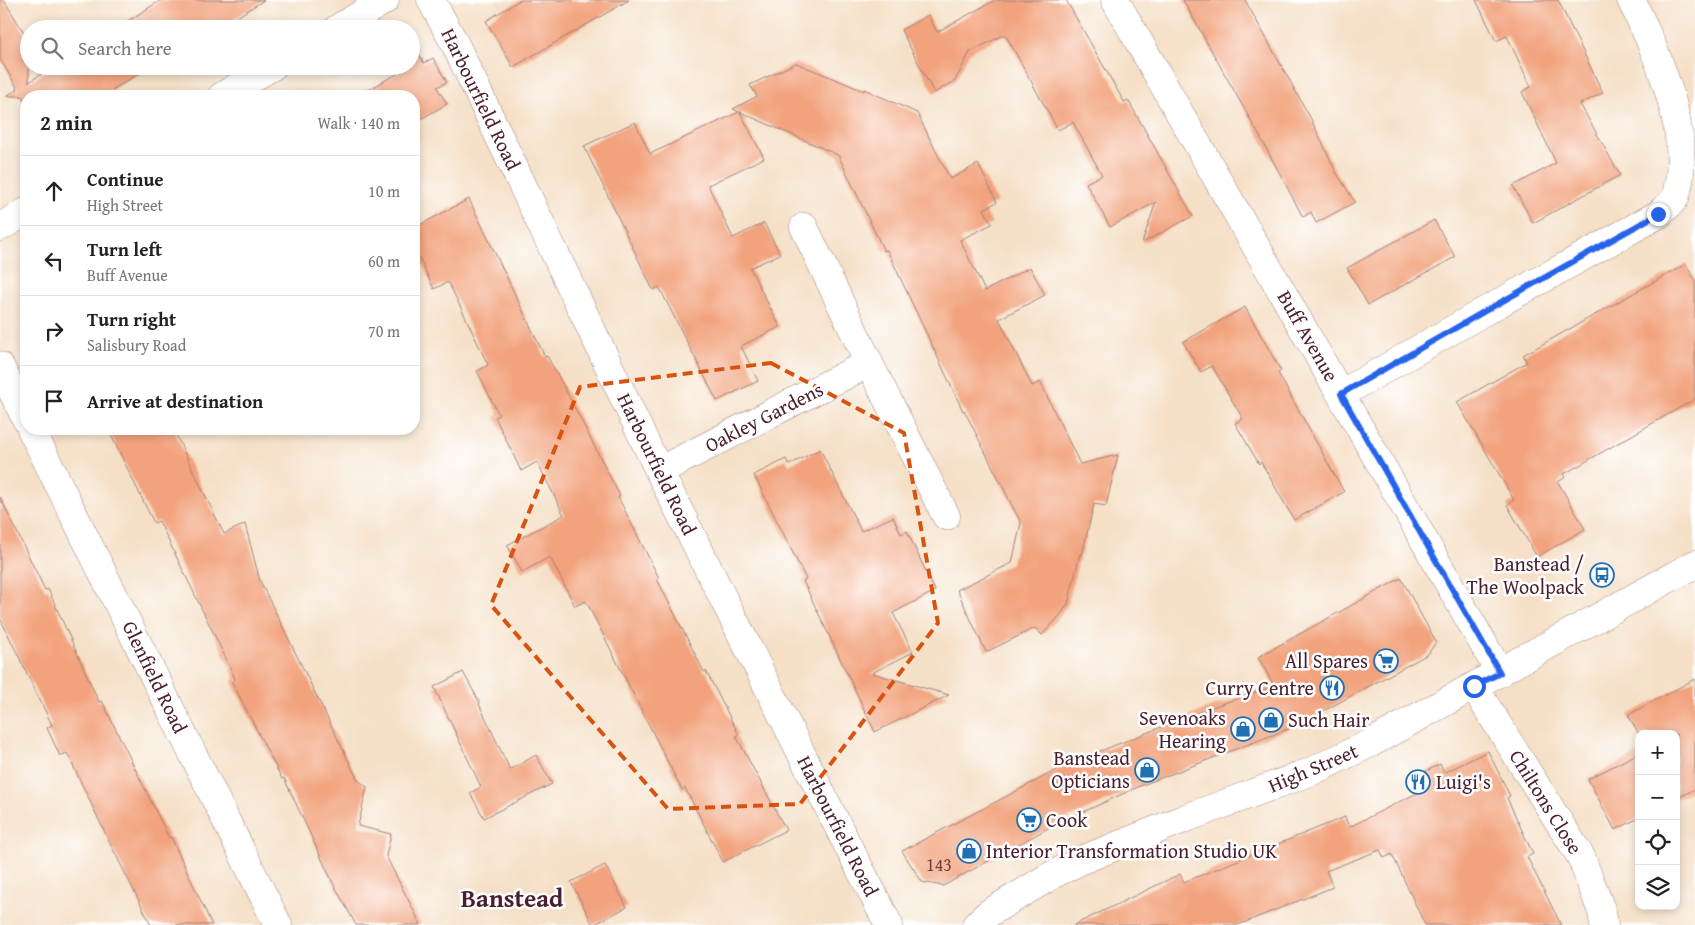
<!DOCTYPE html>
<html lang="en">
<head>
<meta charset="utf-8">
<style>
	:root { --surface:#fff; --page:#f2f2f2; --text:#222; --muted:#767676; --line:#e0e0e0 }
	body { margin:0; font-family:"Gentium Book Plus",serif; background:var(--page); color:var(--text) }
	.controls { position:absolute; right:15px; bottom:15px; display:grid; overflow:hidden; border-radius:10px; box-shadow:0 2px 8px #0003 }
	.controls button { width:45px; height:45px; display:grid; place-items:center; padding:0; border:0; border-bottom:1px solid var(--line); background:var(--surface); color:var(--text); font:25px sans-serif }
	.stop { position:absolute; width:15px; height:15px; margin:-11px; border:4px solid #2563eb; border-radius:50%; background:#fff }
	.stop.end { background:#2563eb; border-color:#fff; box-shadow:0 1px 5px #0008 }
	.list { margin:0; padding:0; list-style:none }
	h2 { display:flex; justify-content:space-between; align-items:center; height:65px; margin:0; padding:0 20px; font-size:21px }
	h2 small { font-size:16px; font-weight:400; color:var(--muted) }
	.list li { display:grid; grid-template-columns:32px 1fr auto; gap:15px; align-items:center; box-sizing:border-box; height:70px; padding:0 20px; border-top:1px solid var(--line) }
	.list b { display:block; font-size:19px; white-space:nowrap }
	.list p { margin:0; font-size:16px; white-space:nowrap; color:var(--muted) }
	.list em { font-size:16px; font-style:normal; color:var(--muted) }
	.icon { flex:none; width:28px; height:28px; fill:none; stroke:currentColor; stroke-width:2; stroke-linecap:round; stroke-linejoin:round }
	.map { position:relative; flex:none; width:1695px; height:925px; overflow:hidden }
	.search { position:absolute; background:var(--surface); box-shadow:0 2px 8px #0003; left:20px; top:20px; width:400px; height:55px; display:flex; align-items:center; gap:12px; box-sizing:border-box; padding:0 18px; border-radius:28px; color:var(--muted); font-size:19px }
	.panel { position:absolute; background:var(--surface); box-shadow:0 2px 8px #0003; left:20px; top:90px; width:400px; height:345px; border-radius:20px }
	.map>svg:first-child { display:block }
	.building { fill:#f2a27b }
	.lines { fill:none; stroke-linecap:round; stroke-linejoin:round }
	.minor-casing { stroke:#a08079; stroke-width:29 }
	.major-casing { stroke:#a08079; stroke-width:29 }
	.minor { stroke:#fff; stroke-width:28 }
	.major { stroke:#fff; stroke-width:28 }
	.route { stroke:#2563eb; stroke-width:6 }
	.marked { fill:none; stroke:#d8530f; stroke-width:4; stroke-dasharray:10 6; stroke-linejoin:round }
	.labels { text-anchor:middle; stroke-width:5; stroke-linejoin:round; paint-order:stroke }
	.number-label { font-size:18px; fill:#74403f }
	.street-label { font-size:20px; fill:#4a1f2b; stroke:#fff }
	.poi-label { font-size:20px; fill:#4a1f2b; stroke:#fff; text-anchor:end }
	.district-label { font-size:25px; font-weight:bold; fill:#4a1f2b; stroke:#fff }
</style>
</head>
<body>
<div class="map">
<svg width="1695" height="925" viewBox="0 0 1695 925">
	<rect width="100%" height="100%" fill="#fff"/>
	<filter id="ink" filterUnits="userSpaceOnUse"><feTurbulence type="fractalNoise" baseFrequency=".02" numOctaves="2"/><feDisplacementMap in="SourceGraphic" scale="10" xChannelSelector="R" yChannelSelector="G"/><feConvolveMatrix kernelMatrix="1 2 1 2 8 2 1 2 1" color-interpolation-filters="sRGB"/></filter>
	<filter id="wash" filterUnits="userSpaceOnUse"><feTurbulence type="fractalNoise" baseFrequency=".0096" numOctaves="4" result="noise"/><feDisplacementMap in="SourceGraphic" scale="20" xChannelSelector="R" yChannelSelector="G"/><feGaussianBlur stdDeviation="1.12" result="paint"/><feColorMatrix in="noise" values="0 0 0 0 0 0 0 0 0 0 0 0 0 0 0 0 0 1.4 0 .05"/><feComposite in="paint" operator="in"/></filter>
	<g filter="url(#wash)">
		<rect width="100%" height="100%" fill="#f5e0c7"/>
		<g id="blocks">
			<path class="building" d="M 0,0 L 4,0 L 29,41 L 29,82 L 54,66 L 152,66 L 102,96 L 26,96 L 26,104 L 22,96 L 6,96 L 18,89 L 0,59 Z
				M 161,0 L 264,0 L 218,29 L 115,29 Z
				M 520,0 L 629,0 L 513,67 L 486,21 Z
				M 995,0 L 1066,0 L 1124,102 L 1128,100 L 1193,216 L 1142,243 L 1156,202 L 1110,227 L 1086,183 L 1102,175 L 1073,122 L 1058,130 L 1005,34 L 970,52 L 955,81 L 934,93 L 901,30 L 928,15 L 937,32 Z
				M 1183,0 L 1245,0 L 1311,119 L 1336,172 L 1355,202 L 1316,223 L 1311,212 L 1303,217 L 1264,144 Z
				M 1476,0 L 1558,0 L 1603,93 L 1580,104 L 1620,175 L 1533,223 L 1513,186 L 1556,163 L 1522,92 L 1531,87 L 1507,36 L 1496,41 Z
				M 414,46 L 424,63 L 433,58 L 447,82 L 437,87 L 447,104 L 414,123 L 414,96 L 357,96 L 411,66 L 414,63 Z
				M 796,63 L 864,91 L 864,89 L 917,113 L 950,179 L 978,164 L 997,202 L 984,209 L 992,224 L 960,240 L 985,291 L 1030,267 L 1045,295 L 999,319 L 1032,386 L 1040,382 L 1080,464 L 1118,455 L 1106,506 L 1094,504 L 1082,555 L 1080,554 L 1068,604 L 1058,618 L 1042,635 L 1035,628 L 986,652 L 957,590 L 1012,563 L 1021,523 L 964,410 L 963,411 L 887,250 L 884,251 L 838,155 L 740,112 L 764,158 L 708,185 L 733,238 L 764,223 L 780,254 L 750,268 L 780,327 L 741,346 L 758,381 L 717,401 L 659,287 L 653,290 L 584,146 L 635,122 L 650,154 L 739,112 L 733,109 L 757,96 L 750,85 Z
				M 469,199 L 545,357 L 547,356 L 562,383 L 620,496 L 618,497 L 659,578 L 657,579 L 704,672 L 706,671 L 739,735 L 736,736 L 786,830 L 723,862 L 685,788 L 682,790 L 586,601 L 575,606 L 550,557 L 522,572 L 507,545 L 564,515 L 537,462 L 521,471 L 495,417 L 499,415 L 477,371 L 488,365 L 464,314 L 448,282 L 434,289 L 414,247 L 414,228 Z
				M 1434,220 L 1455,257 L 1368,305 L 1347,268 Z
				M 1686,264 L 1695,280 L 1695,399 L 1564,474 L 1566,477 L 1558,482 L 1585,529 L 1537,557 L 1507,505 L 1514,500 L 1457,402 L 1527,362 L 1523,355 Z
				M 1245,307 L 1281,371 L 1278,373 L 1344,492 L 1294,520 L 1261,462 L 1259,464 L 1235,423 L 1243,419 L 1212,366 L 1201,372 L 1183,342 Z
				M 108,429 L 173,429 L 224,534 L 245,524 L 260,581 L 358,780 L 367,787 L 358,826 L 391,834 L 386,856 L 421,925 L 356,925 L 332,881 L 284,778 L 282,779 L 232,682 L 235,679 L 231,669 L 159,521 L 154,523 Z
				M 820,449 L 861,531 L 893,517 L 901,534 L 907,531 L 935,591 L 893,613 L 913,652 L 872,673 L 949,695 L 875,732 L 803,581 L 806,579 L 754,475 L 786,459 L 789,465 Z
				M 0,497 L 45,590 L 48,589 L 99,702 L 102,701 L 169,838 L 171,837 L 212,925 L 151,925 L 108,839 L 67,753 L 60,756 L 47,728 L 52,725 L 0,618 Z
				M 1401,578 L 1436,642 L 1428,654 L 1296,726 L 1140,786 L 1050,827 L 943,886 L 922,882 L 902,851 L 1070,763 L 1212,707 L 1274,686 L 1258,657 Z
				M 463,672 L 480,703 L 479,704 L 510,770 L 536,755 L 552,784 L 484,818 L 470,793 L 481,787 L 434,687 Z
				M 1695,679 L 1695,789 L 1676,799 L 1676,734 L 1639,734 L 1628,715 Z
				M 1488,751 L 1510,796 L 1507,798 L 1533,854 L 1527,857 L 1561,925 L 1425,925 L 1392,854 L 1384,858 L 1380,850 L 1326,871 L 1333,887 L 1238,925 L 1074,925 L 1180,874 L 1184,882 L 1345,817 L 1349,827 L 1417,793 L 1411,779 L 1440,764 L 1444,773 Z
				M 1639,753 L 1639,818 L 1615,830 L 1588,779 Z
				M 605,865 L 627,907 L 593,925 L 571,882 Z"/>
		</g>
	</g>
	<g filter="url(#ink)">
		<use href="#blocks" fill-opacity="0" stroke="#a08079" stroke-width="1"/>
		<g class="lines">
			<g class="minor-casing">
				<path id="minor" d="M 431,0 L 454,42 L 659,471 L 850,850 L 889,925
					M 1115,0 L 1500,673
					M 337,29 L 385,0
					M 222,96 L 273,66
					M 0,227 L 26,212
					M 804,227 L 869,363 L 946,516
					M 0,366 L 26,419
					M 1341,394 L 1485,311 L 1659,214 C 1664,209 1671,204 1675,198 C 1695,139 1658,54 1631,0
					M 31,429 L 278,925
					M 659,471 L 869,363
					M 1474,687 L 1581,857 L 1602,912 L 1604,925"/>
			</g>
			<g class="major-casing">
				<path id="major" d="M 976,925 L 989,913 L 1054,874 L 1084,859 L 1186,818 L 1310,772 L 1371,743 L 1695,564"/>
			</g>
			<use href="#minor" class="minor"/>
			<use href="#major" class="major"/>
		</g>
	</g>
	<g class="lines" filter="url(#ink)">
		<path class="route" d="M 1474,686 L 1500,673 L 1341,394 L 1485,311 L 1658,214"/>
	</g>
	<path class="marked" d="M 771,363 L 904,433 L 938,623 L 800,804 L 668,809 L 491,605 L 580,387 Z"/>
	<defs>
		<g id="bus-ring" transform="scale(1.25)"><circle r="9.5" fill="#fff" stroke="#1f6fb2" stroke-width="1.5"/><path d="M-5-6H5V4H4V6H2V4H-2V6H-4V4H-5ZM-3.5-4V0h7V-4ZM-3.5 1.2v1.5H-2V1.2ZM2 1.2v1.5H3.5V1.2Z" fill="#1f6fb2"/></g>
		<g id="supermarket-ring" transform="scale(1.25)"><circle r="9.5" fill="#fff" stroke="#1f6fb2" stroke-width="1.5"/><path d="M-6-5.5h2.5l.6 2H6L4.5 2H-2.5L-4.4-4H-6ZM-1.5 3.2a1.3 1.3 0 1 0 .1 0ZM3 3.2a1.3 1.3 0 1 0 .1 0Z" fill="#1f6fb2"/></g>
		<g id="restaurant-ring" transform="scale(1.25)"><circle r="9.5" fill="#fff" stroke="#1f6fb2" stroke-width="1.5"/><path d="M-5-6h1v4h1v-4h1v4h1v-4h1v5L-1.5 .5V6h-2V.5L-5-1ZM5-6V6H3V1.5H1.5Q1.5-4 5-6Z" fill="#1f6fb2"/></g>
		<g id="shop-ring" transform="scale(1.25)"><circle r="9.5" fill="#fff" stroke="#1f6fb2" stroke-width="1.5"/><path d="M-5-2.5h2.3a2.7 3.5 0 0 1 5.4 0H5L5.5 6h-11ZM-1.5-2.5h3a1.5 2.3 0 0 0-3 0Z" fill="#1f6fb2"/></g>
	</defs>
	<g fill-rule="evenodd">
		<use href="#bus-ring" x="1602" y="575"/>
		<use href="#supermarket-ring" x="1386" y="661"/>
		<use href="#restaurant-ring" x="1332" y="688"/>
		<use href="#shop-ring" x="1271" y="720"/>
		<use href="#shop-ring" x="1243" y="729"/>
		<use href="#shop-ring" x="1147" y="770"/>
		<use href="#restaurant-ring" x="1418" y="782"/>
		<use href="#supermarket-ring" x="1029" y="820"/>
		<use href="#shop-ring" x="969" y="851"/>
	</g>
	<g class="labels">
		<g class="number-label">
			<text x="939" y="871">143</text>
		</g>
		<g class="street-label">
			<text transform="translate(481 99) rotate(64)" y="7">Harbourfield Road</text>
			<text transform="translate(1308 336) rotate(60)" y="7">Buff Avenue</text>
			<text transform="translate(764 417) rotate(-27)" y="7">Oakley Gardens</text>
			<text transform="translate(657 464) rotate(64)" y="7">Harbourfield Road</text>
			<text transform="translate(155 677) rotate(64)" y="7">Glenfield Road</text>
			<text transform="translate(1313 768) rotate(-23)" y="7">High Street</text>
			<text transform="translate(1546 802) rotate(58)" y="7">Chiltons Close</text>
			<text transform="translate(838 826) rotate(63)" y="7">Harbourfield Road</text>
		</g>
		<g class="poi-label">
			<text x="1584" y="571">Banstead /<tspan x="1584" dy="23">The Woolpack</tspan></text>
			<text x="1368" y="668">All Spares</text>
			<text x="1314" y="695">Curry Centre</text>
			<text x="1226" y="725">Sevenoaks<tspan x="1226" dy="23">Hearing</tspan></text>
			<text x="1288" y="727" text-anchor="start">Such Hair</text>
			<text x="1130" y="765">Banstead<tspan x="1130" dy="23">Opticians</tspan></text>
			<text x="1436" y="789" text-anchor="start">Luigi's</text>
			<text x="1046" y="827" text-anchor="start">Cook</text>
			<text x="986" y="858" text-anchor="start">Interior Transformation Studio UK</text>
		</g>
		<g class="district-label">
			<text x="512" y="907">Banstead</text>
		</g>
	</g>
</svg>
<div class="controls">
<button>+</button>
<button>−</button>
<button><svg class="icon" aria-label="locate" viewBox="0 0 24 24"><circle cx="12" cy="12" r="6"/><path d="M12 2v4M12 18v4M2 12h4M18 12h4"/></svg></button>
<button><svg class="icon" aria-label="layers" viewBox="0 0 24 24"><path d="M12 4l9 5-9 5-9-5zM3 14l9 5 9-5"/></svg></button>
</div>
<div class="stop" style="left:1474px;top:686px"></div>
<div class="stop end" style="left:1658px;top:214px"></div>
<div class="search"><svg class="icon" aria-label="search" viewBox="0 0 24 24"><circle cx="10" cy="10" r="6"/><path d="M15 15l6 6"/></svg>Search here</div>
<section class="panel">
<h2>2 min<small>Walk · 140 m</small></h2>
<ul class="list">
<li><svg class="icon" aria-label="ahead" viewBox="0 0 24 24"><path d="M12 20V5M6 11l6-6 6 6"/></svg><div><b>Continue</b><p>High Street</p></div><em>10 m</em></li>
<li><svg class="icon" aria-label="left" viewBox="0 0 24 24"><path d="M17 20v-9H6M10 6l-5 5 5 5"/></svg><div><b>Turn left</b><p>Buff Avenue</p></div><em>60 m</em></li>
<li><svg class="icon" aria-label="right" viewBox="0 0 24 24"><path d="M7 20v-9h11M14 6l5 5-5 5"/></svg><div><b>Turn right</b><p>Salisbury Road</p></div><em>70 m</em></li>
<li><svg class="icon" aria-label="arrive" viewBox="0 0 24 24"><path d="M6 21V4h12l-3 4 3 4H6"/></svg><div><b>Arrive at destination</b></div></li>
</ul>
</section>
</div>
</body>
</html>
